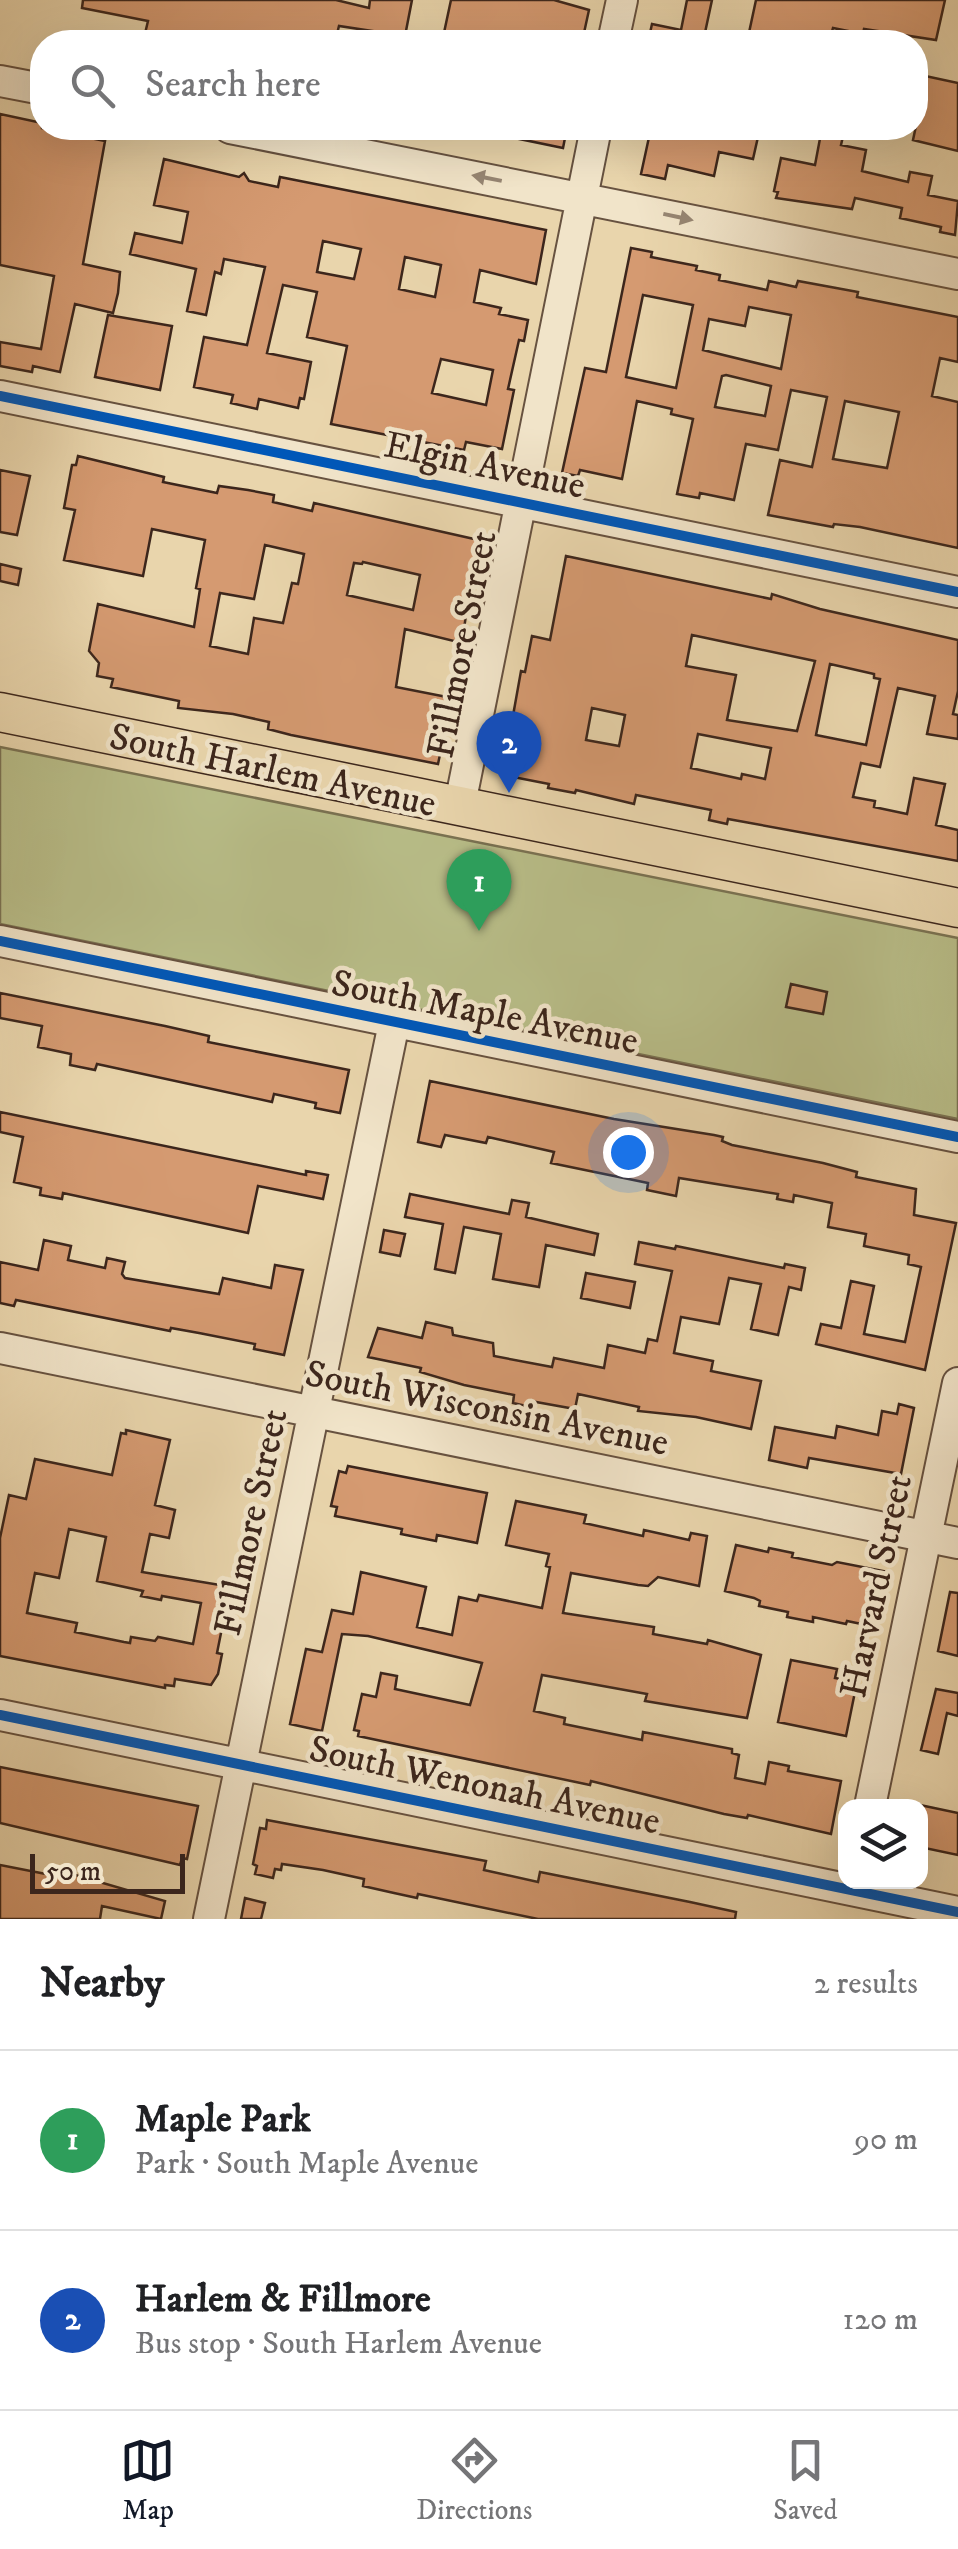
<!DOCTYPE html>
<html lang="en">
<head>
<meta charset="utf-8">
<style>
	:root { --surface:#fff; --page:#f2f2f2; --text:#202124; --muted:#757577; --line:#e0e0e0; --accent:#111827 }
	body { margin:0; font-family:"IM FELL DW Pica",serif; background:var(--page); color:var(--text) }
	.controls { position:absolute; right:30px; bottom:30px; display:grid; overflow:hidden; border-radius:20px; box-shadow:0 10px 40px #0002 }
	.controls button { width:90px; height:90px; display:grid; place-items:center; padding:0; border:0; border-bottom:2px solid var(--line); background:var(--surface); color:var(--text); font:50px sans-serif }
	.scale { position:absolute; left:30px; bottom:25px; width:155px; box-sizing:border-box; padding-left:10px; border:5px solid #3c261c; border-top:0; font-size:28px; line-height:35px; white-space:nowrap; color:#3c261c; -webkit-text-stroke:8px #f1e4c9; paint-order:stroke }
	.you { position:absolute; left:628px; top:1152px; width:35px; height:35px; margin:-25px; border:8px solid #fff; border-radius:50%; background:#1a73e8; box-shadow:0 0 0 15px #1a73e833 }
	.badge { display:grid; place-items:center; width:65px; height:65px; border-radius:50%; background:var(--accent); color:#fff; font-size:32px; font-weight:700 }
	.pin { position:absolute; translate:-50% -82px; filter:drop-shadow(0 2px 5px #0008) }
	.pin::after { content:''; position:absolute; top:52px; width:35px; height:30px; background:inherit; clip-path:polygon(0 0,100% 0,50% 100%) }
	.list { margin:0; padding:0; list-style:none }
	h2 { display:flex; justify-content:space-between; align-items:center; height:130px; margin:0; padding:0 40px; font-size:42px }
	h2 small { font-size:32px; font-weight:400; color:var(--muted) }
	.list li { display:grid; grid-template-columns:65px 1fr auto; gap:30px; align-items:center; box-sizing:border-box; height:180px; padding:0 40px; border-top:2px solid var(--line) }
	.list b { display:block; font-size:38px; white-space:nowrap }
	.list p { margin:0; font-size:32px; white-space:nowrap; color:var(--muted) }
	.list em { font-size:32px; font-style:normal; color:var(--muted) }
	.icon { flex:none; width:55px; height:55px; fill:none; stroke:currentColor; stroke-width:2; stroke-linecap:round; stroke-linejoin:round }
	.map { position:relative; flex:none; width:958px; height:1919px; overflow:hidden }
	.search { position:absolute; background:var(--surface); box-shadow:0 10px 40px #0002; left:30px; right:30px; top:30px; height:110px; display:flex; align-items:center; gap:25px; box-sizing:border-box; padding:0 35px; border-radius:40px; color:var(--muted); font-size:38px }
	.sheet { height:490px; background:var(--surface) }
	nav { display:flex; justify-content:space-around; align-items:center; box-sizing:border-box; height:140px; border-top:2px solid var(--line); background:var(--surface); font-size:28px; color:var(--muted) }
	nav a { display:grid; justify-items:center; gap:5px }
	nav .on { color:var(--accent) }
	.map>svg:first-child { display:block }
	.green { fill:#b8bd88; stroke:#7a7252; stroke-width:2.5 }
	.building { fill:#d59a71; stroke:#3c261c; stroke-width:2.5; fill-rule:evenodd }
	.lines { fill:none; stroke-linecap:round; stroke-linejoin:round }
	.minor-casing { stroke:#675240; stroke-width:34 }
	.major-casing { stroke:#3c261c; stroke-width:41 }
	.minor { stroke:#f1e4c9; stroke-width:30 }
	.major { stroke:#e9d5ac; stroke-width:38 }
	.cycleway-casing { stroke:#f1e4c9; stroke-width:16 }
	.cycleway { stroke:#0057b8; stroke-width:10 }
	.oneway { fill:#968572 }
	.labels { text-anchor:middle; stroke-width:9; stroke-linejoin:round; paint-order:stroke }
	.street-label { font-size:38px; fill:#3c261c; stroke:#f1e4c9 }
</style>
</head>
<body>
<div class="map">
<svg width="958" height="1919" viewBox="0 0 958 1919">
	<rect width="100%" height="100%" fill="#e9d5ac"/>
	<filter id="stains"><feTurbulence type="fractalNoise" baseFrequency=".002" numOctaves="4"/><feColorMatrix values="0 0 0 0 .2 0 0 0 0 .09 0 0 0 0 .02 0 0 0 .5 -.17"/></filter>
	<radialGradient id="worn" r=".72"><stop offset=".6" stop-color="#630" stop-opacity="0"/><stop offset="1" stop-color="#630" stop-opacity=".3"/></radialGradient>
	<path class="green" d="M 0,747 L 958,938 L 958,1119 L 0,924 Z"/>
	<path class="building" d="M 83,0 L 336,0 L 369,8 L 370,0 L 412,0 L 405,36 L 339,26 L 335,42 L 143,42 L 148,21 L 82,8 Z
		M 451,0 L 554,0 L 589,10 L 582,42 L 442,42 Z
		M 687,0 L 712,0 L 703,42 L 648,42 L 652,24 L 681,30 Z
		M 756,0 L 945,0 L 936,40 L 864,29 L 863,34 L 833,28 L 829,42 L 747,42 Z
		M 916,74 L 958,83 L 958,151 L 913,140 L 923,93 L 916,92 Z
		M 0,114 L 42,123 L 42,128 L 76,130 L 75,135 L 105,141 L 83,264 L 120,272 L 118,293 L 113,313 L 75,304 L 60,372 L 33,366 L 32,372 L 0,366 L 0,342 L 41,349 L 54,276 L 0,265 Z
		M 501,128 L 567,128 L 563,148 L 500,135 Z
		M 651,128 L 713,128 L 733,132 L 734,128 L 760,128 L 753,159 L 719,152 L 714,176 L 668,165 L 665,179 L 641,174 Z
		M 822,128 L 845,128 L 841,145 L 866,150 L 862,171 L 908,182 L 910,172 L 932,176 L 928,195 L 958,201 L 955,235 L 940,232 L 941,227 L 900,218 L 902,208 L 855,198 L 852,209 L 776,198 L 778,192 L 774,191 L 781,158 L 815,165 Z
		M 164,159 L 239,177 L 244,173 L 249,181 L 278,187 L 280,177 L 546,230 L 536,284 L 480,270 L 474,302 L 501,308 L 499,314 L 528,320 L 524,341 L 519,340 L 508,389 L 514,390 L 502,449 L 466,442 L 464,450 L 331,424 L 347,346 L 307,337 L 317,292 L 283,285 L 267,353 L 311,362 L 304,399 L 300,398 L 298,408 L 259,399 L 257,409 L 231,403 L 233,395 L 194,387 L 204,337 L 247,345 L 265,267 L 224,259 L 221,274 L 215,272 L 206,315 L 187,311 L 196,269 L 130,254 L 135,233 L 182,243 L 188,212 L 154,205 ZM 323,241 L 361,249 L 354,279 L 317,272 ZM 405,257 L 441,265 L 435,297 L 399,289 ZM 441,359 L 493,370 L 486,405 L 432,393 Z
		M 631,248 L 652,252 L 651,257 L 697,266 L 696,270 L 720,275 L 719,280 L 767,290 L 769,281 L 796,287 L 798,281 L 858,292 L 857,297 L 958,317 L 958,362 L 940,358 L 932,396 L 958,402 L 958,548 L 860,527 L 834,524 L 833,527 L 768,515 L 780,460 L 812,467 L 827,397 L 791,390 L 778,450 L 746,444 L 734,500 L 700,493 L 699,498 L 677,494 L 693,419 L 671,414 L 672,409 L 637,401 L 622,479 L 580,470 L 578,476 L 562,473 L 585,368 L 606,372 ZM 643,295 L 693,305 L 676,388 L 626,377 ZM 749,307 L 791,315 L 781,369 L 703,350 L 709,319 L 745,326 ZM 726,375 L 771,386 L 765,416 L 715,407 L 722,376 ZM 845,401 L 899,412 L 887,468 L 833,459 Z
		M 108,315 L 172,326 L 160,390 L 95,377 Z
		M 78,456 L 164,477 L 163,482 L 217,493 L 219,486 L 248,490 L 274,495 L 273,502 L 312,511 L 314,503 L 483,541 L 474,588 L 470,587 L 462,643 L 405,629 L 396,687 L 452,698 L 438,764 L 291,735 L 268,729 L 269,722 L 233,714 L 178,708 L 179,701 L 111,687 L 113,679 L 97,676 L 99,663 L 89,651 L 98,604 L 194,627 L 200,589 L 196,588 L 205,540 L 152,529 L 143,576 L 64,560 L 75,510 L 64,508 L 72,465 L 76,465 ZM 265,545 L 304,554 L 298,584 L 292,583 L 283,623 L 254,618 L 248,654 L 210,646 L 220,593 L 254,599 ZM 363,562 L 420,575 L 413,610 L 347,595 L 354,563 L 362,564 Z
		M 0,470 L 30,476 L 17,535 L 0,532 Z
		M 566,556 L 771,599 L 772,594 L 820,609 L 958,640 L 958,691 L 953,714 L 958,715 L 958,739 L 927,734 L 935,696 L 898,688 L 880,767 L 861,763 L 853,797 L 875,801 L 874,807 L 907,814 L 914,778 L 945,784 L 936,825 L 958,830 L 958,861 L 728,819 L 727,824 L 709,820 L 711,810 L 636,795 L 634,804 L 576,790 L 575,793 L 548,788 L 549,784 L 508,776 L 504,766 L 521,671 L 525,672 L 532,636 L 550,640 ZM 692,635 L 815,661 L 797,731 L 727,720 L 736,675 L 686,666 ZM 830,664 L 874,674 L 874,678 L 880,679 L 866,745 L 816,735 ZM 592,708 L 625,715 L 619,746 L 586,740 ZM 698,734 L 771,748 L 765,779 L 742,774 L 741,779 L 691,768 Z
		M 0,564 L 21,569 L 18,585 L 0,581 Z
		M 791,984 L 827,992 L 823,1014 L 786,1007 Z
		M 0,993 L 165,1026 L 209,1036 L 208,1042 L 349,1070 L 340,1113 L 315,1108 L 316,1103 L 274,1094 L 272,1102 L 97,1064 L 95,1070 L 70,1065 L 71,1054 L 38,1047 L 42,1026 L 0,1018 Z
		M 430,1081 L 614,1119 L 714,1135 L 723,1137 L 722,1141 L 732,1145 L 823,1163 L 857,1172 L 856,1177 L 916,1189 L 914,1215 L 956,1223 L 925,1370 L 816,1344 L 821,1324 L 841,1328 L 851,1281 L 874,1286 L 864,1334 L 905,1342 L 921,1267 L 908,1264 L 909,1255 L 864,1246 L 866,1234 L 828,1227 L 832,1203 L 794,1195 L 793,1202 L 777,1199 L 778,1194 L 679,1178 L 676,1196 L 647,1190 L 648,1183 L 551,1163 L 554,1152 L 488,1137 L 486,1143 L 445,1135 L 441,1147 L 418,1142 Z
		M 0,1112 L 306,1175 L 306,1171 L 328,1175 L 323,1199 L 258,1186 L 248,1233 L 63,1193 L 62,1199 L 40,1195 L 41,1188 L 14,1182 L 23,1137 L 0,1132 Z
		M 410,1194 L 509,1214 L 512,1200 L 529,1203 L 526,1217 L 598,1234 L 594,1255 L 546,1245 L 539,1287 L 493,1279 L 501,1234 L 464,1227 L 455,1273 L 435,1269 L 443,1224 L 405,1217 Z
		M 384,1230 L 405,1234 L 400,1256 L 380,1252 Z
		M 44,1240 L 71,1246 L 68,1260 L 105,1268 L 107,1258 L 125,1262 L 122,1274 L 125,1278 L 219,1294 L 223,1278 L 271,1288 L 275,1265 L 303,1270 L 284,1355 L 254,1349 L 255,1344 L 199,1333 L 171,1328 L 170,1331 L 16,1300 L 14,1306 L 0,1303 L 0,1262 L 38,1270 Z
		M 639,1242 L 675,1249 L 676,1246 L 784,1268 L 785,1264 L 805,1268 L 801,1290 L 789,1287 L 778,1335 L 751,1329 L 761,1284 L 729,1278 L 719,1324 L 681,1317 L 674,1353 L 713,1361 L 711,1371 L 761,1381 L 751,1429 L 696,1417 L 638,1411 L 639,1407 L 578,1394 L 575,1409 L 536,1402 L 535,1408 L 513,1403 L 514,1395 L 464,1385 L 420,1372 L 421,1368 L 368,1357 L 378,1328 L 422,1338 L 426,1322 L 452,1328 L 453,1335 L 493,1343 L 494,1356 L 552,1367 L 554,1358 L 604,1368 L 608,1345 L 645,1353 L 648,1339 L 657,1341 L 672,1271 L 635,1264 Z
		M 586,1273 L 635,1282 L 630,1308 L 581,1298 Z
		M 899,1404 L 914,1408 L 901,1474 L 809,1458 L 807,1468 L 769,1460 L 775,1427 L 835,1438 L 837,1426 L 878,1435 L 882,1411 L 897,1414 Z
		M 126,1430 L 170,1440 L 155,1505 L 175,1510 L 169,1538 L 150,1534 L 142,1572 L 238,1588 L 233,1610 L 226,1608 L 217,1653 L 222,1654 L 218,1674 L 211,1685 L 175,1679 L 174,1686 L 165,1685 L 165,1688 L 0,1656 L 0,1538 L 9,1495 L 26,1499 L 35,1459 L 112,1475 L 121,1433 L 126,1434 ZM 69,1529 L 106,1537 L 97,1581 L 143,1591 L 141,1596 L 161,1600 L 162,1596 L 201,1603 L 193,1644 L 158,1637 L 155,1641 L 131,1637 L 130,1643 L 124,1642 L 75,1632 L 77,1623 L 27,1613 L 35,1573 L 59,1578 Z
		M 348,1466 L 487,1493 L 477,1543 L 437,1535 L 436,1541 L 401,1534 L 402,1529 L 335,1516 L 337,1507 L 331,1506 L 339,1471 L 346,1473 Z
		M 516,1501 L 586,1515 L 584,1523 L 643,1536 L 644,1530 L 689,1540 L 691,1533 L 707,1536 L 699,1586 L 658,1577 L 648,1586 L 638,1585 L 571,1573 L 563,1613 L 654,1627 L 653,1634 L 707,1644 L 708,1640 L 761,1655 L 747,1718 L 645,1701 L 647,1694 L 542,1675 L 534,1711 L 565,1718 L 564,1724 L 642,1740 L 643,1732 L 732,1749 L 732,1753 L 739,1755 L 735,1778 L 765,1784 L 769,1762 L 789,1766 L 788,1771 L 841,1781 L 831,1834 L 748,1815 L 747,1818 L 724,1814 L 591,1781 L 590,1785 L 358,1736 L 359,1731 L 354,1730 L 362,1694 L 376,1697 L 381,1673 L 397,1676 L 395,1689 L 470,1705 L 482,1663 L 368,1636 L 342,1634 L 322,1731 L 290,1724 L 306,1649 L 322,1652 L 332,1610 L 353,1614 L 361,1572 L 426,1587 L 417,1627 L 452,1635 L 459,1597 L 477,1601 L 479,1595 L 542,1608 L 550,1567 L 546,1566 L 549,1554 L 506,1545 Z
		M 736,1545 L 768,1552 L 769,1548 L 793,1553 L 792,1557 L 832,1565 L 837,1562 L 888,1572 L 876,1627 L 847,1621 L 846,1624 L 813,1617 L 813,1622 L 787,1617 L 788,1612 L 759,1606 L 760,1601 L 754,1598 L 725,1591 Z
		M 950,1592 L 958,1593 L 958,1656 L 938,1651 Z
		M 791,1660 L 837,1669 L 835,1678 L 857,1682 L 846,1736 L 778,1722 Z
		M 936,1689 L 958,1693 L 958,1716 L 947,1713 L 938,1754 L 921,1750 Z
		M 0,1767 L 198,1806 L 187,1859 L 182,1858 L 180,1865 L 0,1823 Z
		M 920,1805 L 958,1813 L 958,1855 L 920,1847 Z
		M 267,1820 L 486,1861 L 484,1870 L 538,1882 L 540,1872 L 690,1902 L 736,1912 L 735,1919 L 538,1919 L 418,1894 L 417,1898 L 394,1893 L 363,1886 L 364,1879 L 323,1870 L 282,1864 L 281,1870 L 275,1869 L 273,1878 L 255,1874 L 257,1866 L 253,1864 L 260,1828 L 266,1829 Z
		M 0,1865 L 51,1875 L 52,1870 L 72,1874 L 165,1901 L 161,1919 L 102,1906 L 100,1919 L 0,1919 Z
		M 245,1898 L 265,1903 L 261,1919 L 241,1919 Z"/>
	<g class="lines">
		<g class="minor-casing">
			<path id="minor" d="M 613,42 L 622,0
				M 0,81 L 42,89
				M 230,128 L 958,274
				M 0,396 L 958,592
				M 459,809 L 596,128
				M 0,941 L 958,1137
				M 0,1348 L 958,1543
				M 0,1715 L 958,1912
				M 870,1806 L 958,1383
				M 209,1919 L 394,1023"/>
		</g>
		<g class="major-casing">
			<path id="major" d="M 0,712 L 958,908"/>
		</g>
		<use href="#minor" class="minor"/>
		<use href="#major" class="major"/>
		<g class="cycleway-casing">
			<path id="cycleway" d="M 0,396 L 958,592
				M 0,941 L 958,1137
				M 0,1715 L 958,1912"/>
		</g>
		<use href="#cycleway" class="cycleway"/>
	</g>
	<defs><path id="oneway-solid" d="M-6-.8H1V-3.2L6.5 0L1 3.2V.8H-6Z" transform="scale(2.5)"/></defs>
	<g class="oneway">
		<use href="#oneway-solid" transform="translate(487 178) rotate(-169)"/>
		<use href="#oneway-solid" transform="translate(678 217) rotate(12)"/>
	</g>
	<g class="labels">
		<g class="street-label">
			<text transform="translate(485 464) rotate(12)" y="13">Elgin Avenue</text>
			<text transform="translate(461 644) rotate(-79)" y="13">Fillmore Street</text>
			<text transform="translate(273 769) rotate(12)" y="13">South Harlem Avenue</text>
			<text transform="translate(485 1011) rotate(11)" y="13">South Maple Avenue</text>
			<text transform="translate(487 1407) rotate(11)" y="13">South Wisconsin Avenue</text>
			<text transform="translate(250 1522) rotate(-78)" y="13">Fillmore Street</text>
			<text transform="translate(875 1586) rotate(-78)" y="13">Harvard Street</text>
			<text transform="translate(485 1784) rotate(12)" y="13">South Wenonah Avenue</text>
		</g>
	</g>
	<rect width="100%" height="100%" filter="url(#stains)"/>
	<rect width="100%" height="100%" fill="url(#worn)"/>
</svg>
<div class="controls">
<button><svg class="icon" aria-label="layers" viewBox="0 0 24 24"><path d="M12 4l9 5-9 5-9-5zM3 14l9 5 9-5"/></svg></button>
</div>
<div class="scale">50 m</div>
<div class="you"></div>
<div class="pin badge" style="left:479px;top:931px;background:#2e9e5b">1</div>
<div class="pin badge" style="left:509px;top:793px;background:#1a4fb4">2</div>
<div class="search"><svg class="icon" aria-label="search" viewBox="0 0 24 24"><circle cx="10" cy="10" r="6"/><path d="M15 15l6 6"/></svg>Search here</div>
</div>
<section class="sheet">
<h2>Nearby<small>2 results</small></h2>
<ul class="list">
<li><span class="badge" style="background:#2e9e5b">1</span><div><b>Maple Park</b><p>Park · South Maple Avenue</p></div><em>90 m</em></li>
<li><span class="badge" style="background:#1a4fb4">2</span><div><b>Harlem &amp; Fillmore</b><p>Bus stop · South Harlem Avenue</p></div><em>120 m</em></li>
</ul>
</section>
<nav>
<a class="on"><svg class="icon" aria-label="map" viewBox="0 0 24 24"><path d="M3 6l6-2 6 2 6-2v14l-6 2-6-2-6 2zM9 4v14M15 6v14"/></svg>Map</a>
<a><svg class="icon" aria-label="directions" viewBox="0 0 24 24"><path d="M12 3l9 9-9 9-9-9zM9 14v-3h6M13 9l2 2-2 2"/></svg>Directions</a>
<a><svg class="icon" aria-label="saved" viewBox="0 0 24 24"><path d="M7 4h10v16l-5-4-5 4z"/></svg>Saved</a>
</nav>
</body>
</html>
